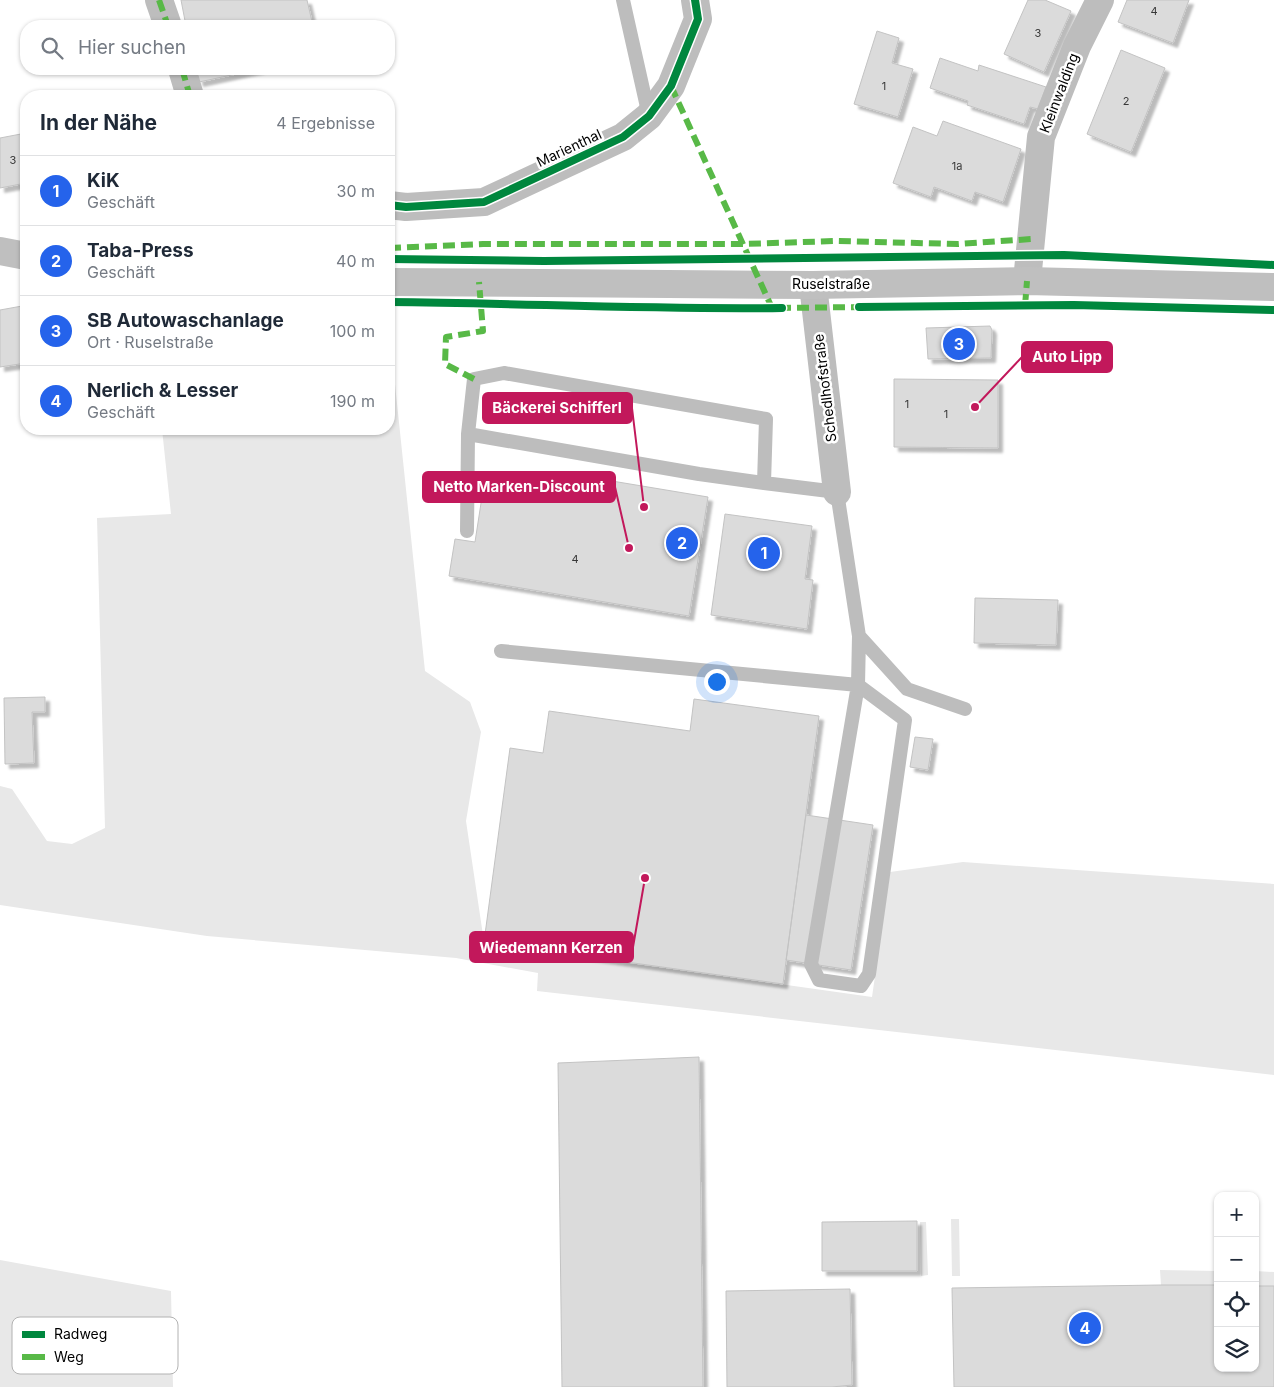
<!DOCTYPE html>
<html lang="de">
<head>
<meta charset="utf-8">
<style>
	:root { --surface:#fff; --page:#f2f2f3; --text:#1f2937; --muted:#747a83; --line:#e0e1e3; --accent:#2563eb }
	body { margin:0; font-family:Inter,sans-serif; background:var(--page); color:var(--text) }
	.controls { position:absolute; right:15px; bottom:15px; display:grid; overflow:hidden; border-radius:10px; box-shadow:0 1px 4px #0004 }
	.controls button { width:45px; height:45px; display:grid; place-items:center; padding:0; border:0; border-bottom:1px solid var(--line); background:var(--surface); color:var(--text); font:25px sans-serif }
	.you { position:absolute; left:716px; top:681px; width:18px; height:18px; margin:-12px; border:4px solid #fff; border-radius:50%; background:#1a73e8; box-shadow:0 0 0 8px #1a73e833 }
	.badge { display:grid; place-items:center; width:32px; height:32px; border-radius:50%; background:var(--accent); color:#fff; font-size:16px; font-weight:700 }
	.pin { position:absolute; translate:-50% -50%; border:2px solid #fff; box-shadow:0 1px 5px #0006 }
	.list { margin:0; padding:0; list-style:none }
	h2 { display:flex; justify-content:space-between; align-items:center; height:65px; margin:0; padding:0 20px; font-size:21px }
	h2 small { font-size:16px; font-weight:400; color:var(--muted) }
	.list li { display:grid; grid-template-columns:32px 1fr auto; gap:15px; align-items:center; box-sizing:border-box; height:70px; padding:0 20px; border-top:1px solid var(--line) }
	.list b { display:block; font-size:19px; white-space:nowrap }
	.list p { margin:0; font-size:16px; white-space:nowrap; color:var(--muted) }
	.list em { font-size:16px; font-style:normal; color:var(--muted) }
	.icon { flex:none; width:28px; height:28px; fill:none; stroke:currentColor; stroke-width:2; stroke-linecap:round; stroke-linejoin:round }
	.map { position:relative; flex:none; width:1274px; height:1387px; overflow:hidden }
	.search { position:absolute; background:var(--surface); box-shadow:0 1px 4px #0004; left:20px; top:20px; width:375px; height:55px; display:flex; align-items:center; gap:12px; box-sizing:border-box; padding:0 18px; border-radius:20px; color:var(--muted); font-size:19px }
	.panel { position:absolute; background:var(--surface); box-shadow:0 1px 4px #0004; left:20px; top:90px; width:375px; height:345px; border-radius:20px }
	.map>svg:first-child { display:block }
	.green { fill:#e8e8e8 }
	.building { fill:#dbdbdb; stroke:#c3c3c3; filter:url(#shadow) }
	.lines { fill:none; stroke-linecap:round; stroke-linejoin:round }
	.lane { stroke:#bdbdbd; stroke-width:14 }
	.street { stroke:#bdbdbd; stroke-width:28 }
	.secondary { stroke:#bfbfbf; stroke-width:28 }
	.quiet { stroke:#58b947; stroke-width:6; stroke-dasharray:12 6; stroke-linecap:butt }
	.cycleway-casing { stroke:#fff; stroke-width:11 }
	.cycleway { stroke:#00873e; stroke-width:8 }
	.labels { text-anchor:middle; stroke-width:5; stroke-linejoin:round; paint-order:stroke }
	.number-label { font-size:11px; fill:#373737 }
	.street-label { font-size:14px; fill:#000; stroke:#fff }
	.key { fill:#fff; stroke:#b2b2b2; stroke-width:1 }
	.key-label { font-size:14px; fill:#000 }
	.leader { fill:none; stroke:#c2185b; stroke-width:2 }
	.callout-dot { fill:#c2185b; stroke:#fff; stroke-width:2 }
	.callout { fill:#c2185b; stroke:#c2185b; stroke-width:2 }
	.callout-label { font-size:15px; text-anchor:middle; font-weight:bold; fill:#fff }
</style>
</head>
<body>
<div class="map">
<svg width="1274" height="1387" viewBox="0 0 1274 1387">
	<defs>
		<filter id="shadow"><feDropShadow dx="4.5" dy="4.5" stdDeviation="1" flood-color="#0004"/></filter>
	</defs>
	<rect width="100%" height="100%" fill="#fff"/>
	<path class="green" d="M 389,346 L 391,346 L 425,671 L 470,702 L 481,732 L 466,821 L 484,942 L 872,997 L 890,872 L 963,862 L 1274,884 L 1274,1075 L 537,991 L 538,973 L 456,958 L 207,936 L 0,905 L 0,786 L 12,789 L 47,841 L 72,844 L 105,828 L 97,518 L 171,514 L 162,429 L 389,429 Z
		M 951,1219 L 959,1219 L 960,1276 L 952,1276 Z
		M 920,1222 L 926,1222 L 928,1275 L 921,1276 Z
		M 0,1260 L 171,1291 L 173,1387 L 0,1387 Z
		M 1160,1270 L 1218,1271 L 1218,1285 L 1161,1285 Z
		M 1255,1271 L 1274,1272 L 1274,1286 L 1255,1286 Z"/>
	<path class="building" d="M 181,0 L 307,0 L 313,26 L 186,26 Z
		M 1028,0 L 1045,0 L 1071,11 L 1044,72 L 1004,54 Z
		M 1127,0 L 1189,0 L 1173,43 L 1118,22 Z
		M 877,31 L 899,38 L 892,63 L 913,69 L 898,117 L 854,104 Z
		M 1121,50 L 1165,68 L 1131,152 L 1087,134 Z
		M 940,58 L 978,71 L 979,65 L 1046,87 L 1038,109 L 1030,107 L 1024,124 L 967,105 L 968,101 L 930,88 Z
		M 196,69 L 260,69 L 199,82 Z
		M 943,121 L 1021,149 L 1003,202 L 975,192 L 972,201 L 934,187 L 931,197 L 893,183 L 913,127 L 937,136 Z
		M 26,133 L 26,183 L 0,188 L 0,138 Z
		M 22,306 L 26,334 L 26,363 L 0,367 L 0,310 Z
		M 990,326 L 992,330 L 991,358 L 928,359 L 926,328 Z
		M 894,379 L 998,380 L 998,448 L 894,447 Z
		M 594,478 L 708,497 L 689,616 L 449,576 L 455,539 L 475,542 L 484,484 L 590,502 Z
		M 725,514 L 812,526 L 805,579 L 813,580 L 807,629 L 711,615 Z
		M 975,598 L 1058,600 L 1056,645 L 974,643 Z
		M 45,697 L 45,712 L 32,712 L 34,763 L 5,764 L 4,698 Z
		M 694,699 L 819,716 L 783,984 L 484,942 L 510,748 L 543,753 L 549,711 L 690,731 Z
		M 915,737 L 933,739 L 928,770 L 910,767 Z
		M 806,815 L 873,825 L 851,970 L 786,960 Z
		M 699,1057 L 703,1387 L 562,1387 L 558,1063 Z
		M 917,1221 L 917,1271 L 822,1271 L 822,1222 Z
		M 1161,1285 L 1218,1285 L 1218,1368 L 1255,1368 L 1255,1286 L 1274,1286 L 1274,1387 L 954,1387 L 952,1288 Z
		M 850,1289 L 852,1385 L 832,1387 L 727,1387 L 726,1291 Z"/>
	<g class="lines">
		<path class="lane" d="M 623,0 L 649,116
			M 764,483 L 699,474 L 468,434 L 474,379 L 504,373 L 766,419 L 764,483 L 837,492 L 859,636 L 907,689 L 965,709
			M 467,531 L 468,434
			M 501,651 L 858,685 L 859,636
			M 858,685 L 905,720 L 869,974 L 861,986 L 819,980 L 811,964 Z"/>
		<path class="street" d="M 159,0 L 168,26
			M 182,69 L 190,96
			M 389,205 L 406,207 L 484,202 L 623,137 L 649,116 L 671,86 L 698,19 L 695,0
			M 1027,281 L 1041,137 L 1077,46 L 1100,0
			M 813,285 L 837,492"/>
		<path class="secondary" d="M 0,251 L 26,256
			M 389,282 L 813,285 L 1027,281 L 1274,287"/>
		<path class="quiet" d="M 159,0 L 168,26
			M 182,69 L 190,96
			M 671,86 L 772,308
			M 389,248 L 483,244 L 742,244 L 836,241 L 958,244 L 1032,239
			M 1025,306 L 1027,281
			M 779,308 L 864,307
			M 474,379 L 445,364 L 446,337 L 483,331 L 479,282"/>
		<g class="cycleway-casing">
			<path id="cycleway" d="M 389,205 L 406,207 L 484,202 L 623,137 L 649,116 L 671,86 L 698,19 L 695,0
				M 389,259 L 544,261 L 1064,255 L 1274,265
				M 389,302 C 520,303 651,310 782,308
				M 859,307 L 1074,305 L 1274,310"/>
		</g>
		<use href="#cycleway" class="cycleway"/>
	</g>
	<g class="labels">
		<g class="number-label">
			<text x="1154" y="15">4</text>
			<text x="1038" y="37">3</text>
			<text x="884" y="90">1</text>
			<text x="1126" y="105">2</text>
			<text x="13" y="164">3</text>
			<text x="957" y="170">1a</text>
			<text x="907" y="408">1</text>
			<text x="946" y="418">1</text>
			<text x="575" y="563">4</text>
		</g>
		<g class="street-label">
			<text transform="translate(1059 93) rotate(-69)" y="5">Kleinwalding</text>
			<text transform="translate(569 148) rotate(-25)" y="5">Marienthal</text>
			<text x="831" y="289">Ruselstraße</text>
			<text transform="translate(825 388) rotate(-97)" y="5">Schedlhofstraße</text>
		</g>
	</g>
	<rect x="12" y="1317" width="166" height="57" rx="8" class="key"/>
	<rect x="22" y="1331" width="23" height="7" fill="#00873e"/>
	<rect x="22" y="1354" width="23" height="6" fill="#58b947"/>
	<g class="key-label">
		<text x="54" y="1339">Radweg</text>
		<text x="54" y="1362">Weg</text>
	</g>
	<path class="leader" d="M975 407L1022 357M644 507L632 408M629 548L615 487M645 878L633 947"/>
	<g class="callout-dot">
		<circle cx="975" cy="407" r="5"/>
		<circle cx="644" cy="507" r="5"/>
		<circle cx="629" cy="548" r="5"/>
		<circle cx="645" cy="878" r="5"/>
	</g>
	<g class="callout">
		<rect x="1022" y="342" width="90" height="30" rx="5"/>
		<rect x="483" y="393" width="149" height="30" rx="5"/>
		<rect x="423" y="472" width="192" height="30" rx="5"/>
		<rect x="470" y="932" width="163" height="30" rx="5"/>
	</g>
	<g class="callout-label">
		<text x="1067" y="362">Auto Lipp</text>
		<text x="557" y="413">Bäckerei Schifferl</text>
		<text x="519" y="492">Netto Marken-Discount</text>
		<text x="551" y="953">Wiedemann Kerzen</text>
	</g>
</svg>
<div class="controls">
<button>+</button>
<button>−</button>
<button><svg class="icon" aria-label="locate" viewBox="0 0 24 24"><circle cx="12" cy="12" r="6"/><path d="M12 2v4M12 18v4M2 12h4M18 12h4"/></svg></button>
<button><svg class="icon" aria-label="layers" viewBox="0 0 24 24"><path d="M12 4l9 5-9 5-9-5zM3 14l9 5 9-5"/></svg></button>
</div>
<div class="you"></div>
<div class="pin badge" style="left:764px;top:553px">1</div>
<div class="pin badge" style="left:682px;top:543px">2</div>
<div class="pin badge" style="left:959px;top:344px">3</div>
<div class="pin badge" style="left:1085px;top:1328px">4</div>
<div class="search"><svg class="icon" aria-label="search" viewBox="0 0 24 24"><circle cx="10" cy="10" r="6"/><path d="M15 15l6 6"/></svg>Hier suchen</div>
<section class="panel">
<h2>In der Nähe<small>4 Ergebnisse</small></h2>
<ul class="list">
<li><span class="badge">1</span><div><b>KiK</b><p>Geschäft</p></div><em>30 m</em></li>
<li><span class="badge">2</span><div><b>Taba-Press</b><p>Geschäft</p></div><em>40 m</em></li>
<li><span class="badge">3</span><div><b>SB Autowaschanlage</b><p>Ort · Ruselstraße</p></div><em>100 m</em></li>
<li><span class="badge">4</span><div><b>Nerlich &amp; Lesser</b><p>Geschäft</p></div><em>190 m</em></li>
</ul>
</section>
</div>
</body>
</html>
